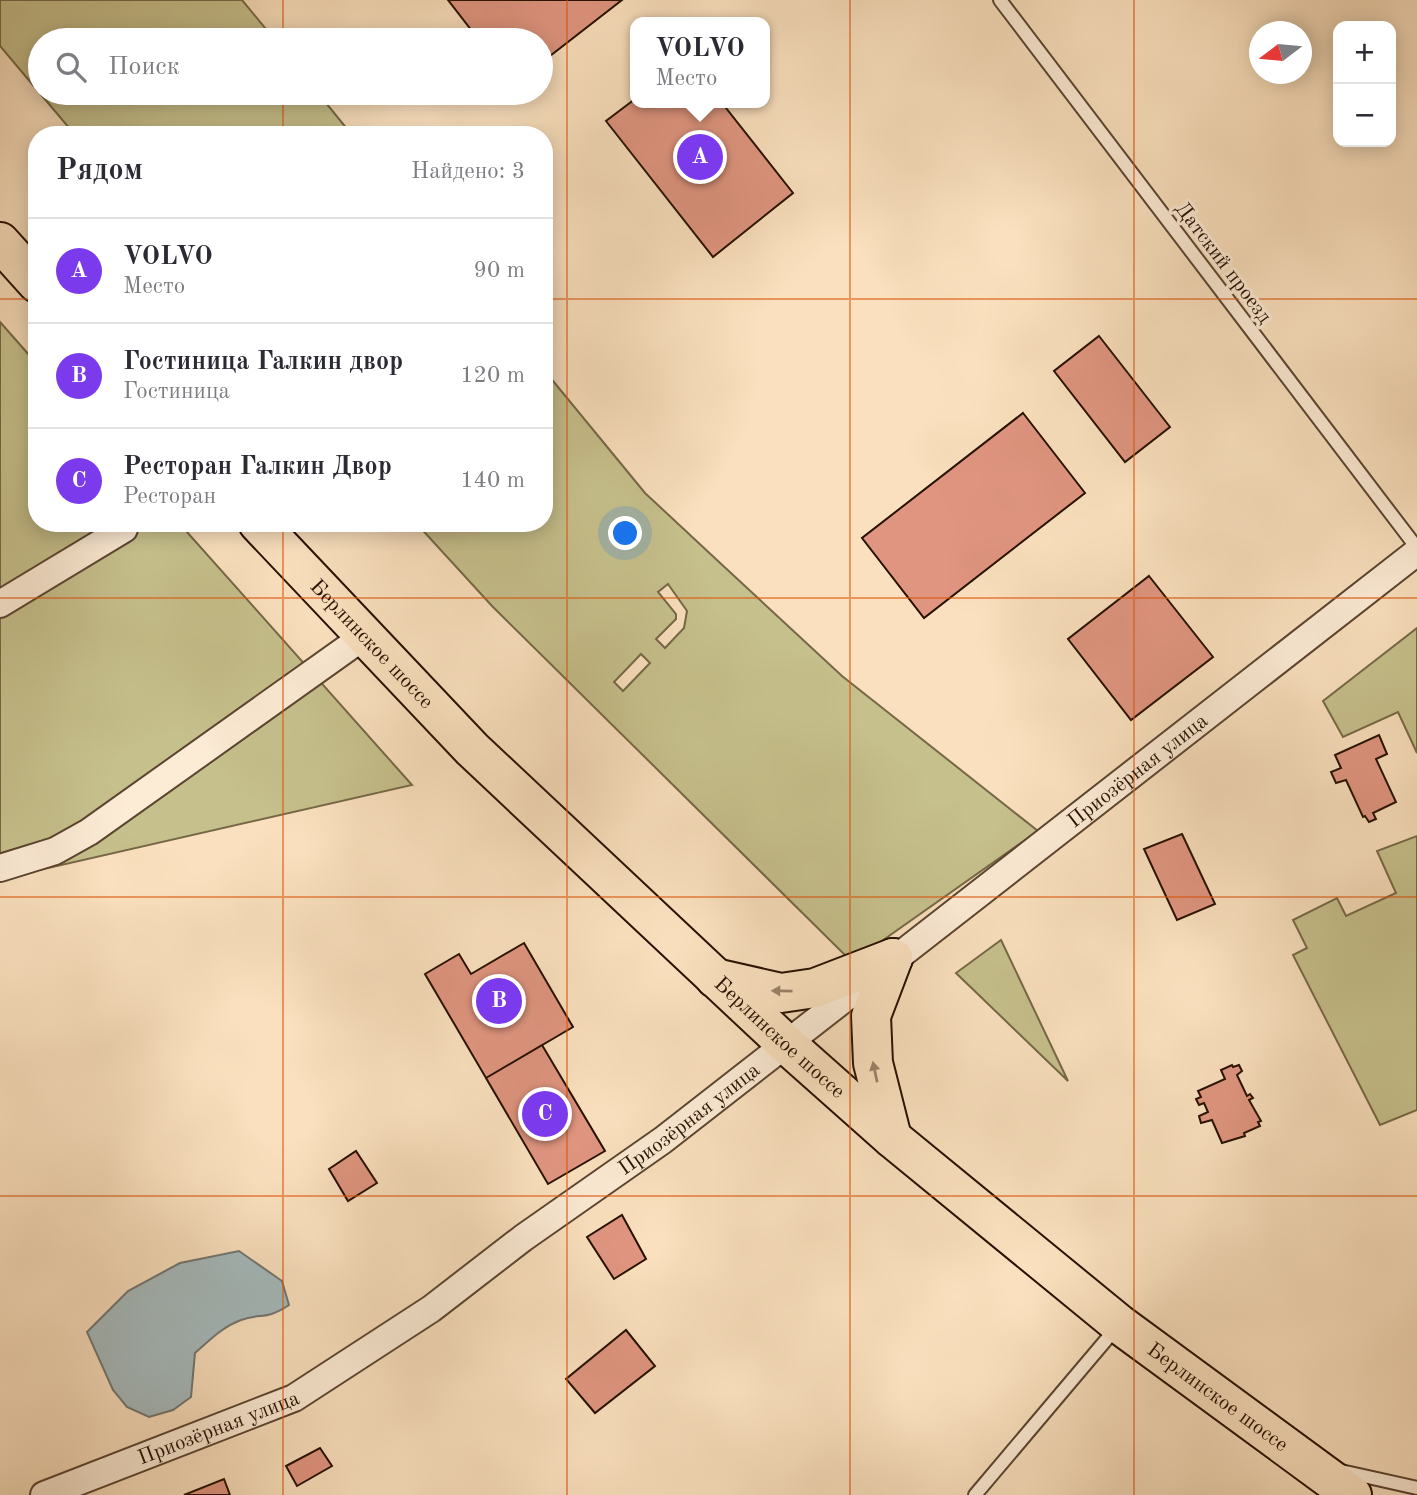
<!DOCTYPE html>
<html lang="ru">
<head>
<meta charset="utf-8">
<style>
	:root { --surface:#fff; --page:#f2f2f3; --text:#2b2b33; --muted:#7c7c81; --line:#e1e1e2; --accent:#7c3aed }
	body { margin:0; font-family:"Old Standard TT",serif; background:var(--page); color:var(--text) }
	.controls { position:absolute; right:21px; top:21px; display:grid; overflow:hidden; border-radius:14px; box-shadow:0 4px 18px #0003 }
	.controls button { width:63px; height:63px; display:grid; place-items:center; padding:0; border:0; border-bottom:2px solid var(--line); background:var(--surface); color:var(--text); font:35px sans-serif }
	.compass { position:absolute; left:1249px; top:21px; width:63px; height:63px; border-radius:50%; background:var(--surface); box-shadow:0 4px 18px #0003; rotate:254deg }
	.you { position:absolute; left:626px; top:534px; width:24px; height:24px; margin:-18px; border:5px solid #fff; border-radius:50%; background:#1a73e8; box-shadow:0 0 0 10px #1a73e833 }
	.badge { display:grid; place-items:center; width:46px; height:46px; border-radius:50%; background:var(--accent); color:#fff; font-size:23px; font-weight:700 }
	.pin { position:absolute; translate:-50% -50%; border:4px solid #fff; box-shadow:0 2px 7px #0006 }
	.popup { position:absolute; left:630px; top:17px; width:140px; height:91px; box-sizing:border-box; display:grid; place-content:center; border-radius:14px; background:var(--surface); filter:drop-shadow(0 2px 5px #0005); font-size:23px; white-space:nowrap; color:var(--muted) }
	.popup b { font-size:26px; color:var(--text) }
	.popup::after { content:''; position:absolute; left:50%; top:100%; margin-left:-14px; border:14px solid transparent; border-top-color:var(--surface) }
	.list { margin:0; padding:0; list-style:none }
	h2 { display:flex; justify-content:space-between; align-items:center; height:91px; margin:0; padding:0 28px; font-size:30px }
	h2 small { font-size:23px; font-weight:400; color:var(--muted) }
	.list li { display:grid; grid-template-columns:46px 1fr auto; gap:21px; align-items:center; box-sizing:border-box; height:105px; padding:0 28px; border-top:2px solid var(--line) }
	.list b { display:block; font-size:26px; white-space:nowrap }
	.list p { margin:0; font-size:23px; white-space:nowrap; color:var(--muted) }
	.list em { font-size:23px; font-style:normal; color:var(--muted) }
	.icon { flex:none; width:38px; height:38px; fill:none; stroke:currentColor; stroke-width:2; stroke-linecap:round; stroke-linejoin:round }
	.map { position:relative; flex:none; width:1417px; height:1495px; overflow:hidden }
	.search { position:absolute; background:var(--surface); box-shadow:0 4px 18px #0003; left:28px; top:28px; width:525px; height:77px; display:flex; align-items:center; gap:18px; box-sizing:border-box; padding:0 24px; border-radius:38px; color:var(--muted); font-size:26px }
	.panel { position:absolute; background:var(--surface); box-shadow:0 4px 18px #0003; left:28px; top:126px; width:525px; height:406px; border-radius:28px }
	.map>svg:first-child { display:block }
	.green { fill:#c6c08c; stroke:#766846; stroke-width:2; fill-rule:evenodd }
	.water { fill:#a5babd; stroke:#727671; stroke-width:2 }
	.building { fill:#e09580; stroke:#261000; stroke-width:2 }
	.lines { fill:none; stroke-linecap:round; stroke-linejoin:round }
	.service-casing { stroke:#5b4430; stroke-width:16 }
	.minor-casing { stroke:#5b4430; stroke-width:30 }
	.trunk-casing { stroke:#261000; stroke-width:42 }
	.service { stroke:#fcebd5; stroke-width:12 }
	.minor { stroke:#fcebd5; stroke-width:26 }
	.trunk { stroke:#fae0be; stroke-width:38 }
	.oneway { fill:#9b8268 }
	.grid { fill:none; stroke:#de550b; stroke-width:2; stroke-opacity:0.55 }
	.labels { text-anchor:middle; stroke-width:6; stroke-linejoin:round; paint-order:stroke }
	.street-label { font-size:21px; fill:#261000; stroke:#fcebd5 }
</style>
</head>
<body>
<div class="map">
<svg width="1417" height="1495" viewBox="0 0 1417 1495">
	<rect width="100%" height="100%" fill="#fae0be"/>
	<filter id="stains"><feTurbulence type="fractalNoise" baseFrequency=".00286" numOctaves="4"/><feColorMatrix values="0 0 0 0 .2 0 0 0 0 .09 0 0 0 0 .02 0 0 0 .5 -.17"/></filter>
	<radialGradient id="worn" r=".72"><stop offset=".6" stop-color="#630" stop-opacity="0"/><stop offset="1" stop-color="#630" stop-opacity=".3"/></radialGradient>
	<path class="green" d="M 0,0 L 242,0 L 275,40 L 40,40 L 40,93 L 318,93 L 352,135 L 75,135 L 0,46 Z
		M 0,322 L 37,364 L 37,523 L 179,523 L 412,785 L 0,879 Z
		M 544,370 L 645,493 L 718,561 L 842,676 L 1038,831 L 852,962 L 492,606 L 416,523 L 544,523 ZM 668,584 L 687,611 L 684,628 L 665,648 L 656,639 L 676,619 L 676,614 L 658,592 ZM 641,654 L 650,663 L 623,691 L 614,682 Z
		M 1417,628 L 1417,753 L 1398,712 L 1343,737 L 1323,701 Z
		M 1417,836 L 1417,1110 L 1380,1125 L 1293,955 L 1307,948 L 1293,920 L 1337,898 L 1346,916 L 1396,893 L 1377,851 Z
		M 1001,940 L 1068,1081 L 956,973 Z"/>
	<path class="water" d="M 239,1251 L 282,1281 L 289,1305 C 267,1320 261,1313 241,1320 C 222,1327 210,1340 195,1353 L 191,1397 L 173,1410 L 149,1417 L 127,1407 L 113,1390 L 87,1332 L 128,1291 L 180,1263 Z"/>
	<path class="building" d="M 448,0 L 622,0 L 541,63 L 541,40 L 479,40 Z
		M 635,99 L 635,103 L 722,103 L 793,193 L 713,257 L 606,121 Z
		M 1099,336 L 1170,427 L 1125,462 L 1054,371 Z
		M 1023,413 L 1085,493 L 924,618 L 862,538 Z
		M 1149,576 L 1213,657 L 1131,720 L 1068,639 Z
		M 1379,735 L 1387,754 L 1376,759 L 1396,802 L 1373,813 L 1376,819 L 1369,822 L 1365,816 L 1363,817 L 1346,780 L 1336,783 L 1331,772 L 1341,768 L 1335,755 Z
		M 1182,834 L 1215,904 L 1177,920 L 1144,849 Z
		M 524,943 L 573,1027 L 486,1078 L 425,974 L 459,954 L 471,974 Z
		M 542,1045 L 605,1151 L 548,1184 L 486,1078 Z
		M 1232,1065 L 1233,1067 L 1239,1065 L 1242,1071 L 1237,1075 L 1247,1096 L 1250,1094 L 1253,1098 L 1249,1100 L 1261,1121 L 1258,1122 L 1260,1126 L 1244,1133 L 1245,1136 L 1222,1143 L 1212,1120 L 1201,1123 L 1199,1116 L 1208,1112 L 1204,1103 L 1199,1105 L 1196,1099 L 1201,1097 L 1198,1091 L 1225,1079 L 1221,1070 Z
		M 356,1151 L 377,1183 L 348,1201 L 329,1169 Z
		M 622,1215 L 646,1259 L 614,1279 L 587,1237 Z
		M 626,1330 L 655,1366 L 595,1413 L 566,1379 Z
		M 320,1448 L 332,1466 L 297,1486 L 286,1466 Z
		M 224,1479 L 230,1495 L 184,1495 Z"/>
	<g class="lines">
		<g class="service-casing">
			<path id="service" d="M 1000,0 L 1417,548
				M 1341,1471 L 1417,1488
				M 975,1495 L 1117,1327"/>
		</g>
		<g class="minor-casing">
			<g id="minor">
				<path d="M 0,604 L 124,529"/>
				<path d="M 0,868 L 55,851 L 89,832 L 363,637"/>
				<path id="s1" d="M 44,1495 L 294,1398 L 431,1309 L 523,1238 L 663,1140 L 1417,552"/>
			</g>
		</g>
		<g class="trunk-casing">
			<g id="trunk">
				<path d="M 0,242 L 37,283"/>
				<path id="s2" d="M 258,523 L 472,749 L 785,1043 L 892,1138 L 1119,1324 L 1352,1495"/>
				<path d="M 715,978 L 781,993 L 815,988 L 893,958"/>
				<path d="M 892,1138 L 873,1063 L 871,1016 L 893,958"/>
			</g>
		</g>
		<use href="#service" class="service"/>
		<use href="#minor" class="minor"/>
		<use href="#trunk" class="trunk"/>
	</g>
	<defs><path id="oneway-solid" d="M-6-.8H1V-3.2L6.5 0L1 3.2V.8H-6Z" transform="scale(1.75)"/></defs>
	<g class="oneway">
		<use href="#oneway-solid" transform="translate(782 991) rotate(-179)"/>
		<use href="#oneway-solid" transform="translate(875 1072) rotate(-102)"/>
	</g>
	<path class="grid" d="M 283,0 L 283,40M 567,0 L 567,1495M 850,0 L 850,1495M 1134,0 L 1134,1495M 283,93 L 283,135M 0,299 L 37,299M 544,299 L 1417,299M 283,523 L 283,1495M 0,598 L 1417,598M 0,897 L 1417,897M 0,1196 L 1417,1196"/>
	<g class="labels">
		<g class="street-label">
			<text transform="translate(1224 262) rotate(53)" y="7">Датский проезд</text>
			<text dy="7" stroke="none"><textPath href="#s2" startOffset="166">Берлинское шоссе</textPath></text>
			<text dy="7" stroke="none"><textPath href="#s1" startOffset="1320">Приозёрная улица</textPath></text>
			<text dy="7" stroke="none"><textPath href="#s2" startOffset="733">Берлинское шоссе</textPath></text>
			<text dy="7" stroke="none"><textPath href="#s1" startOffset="752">Приозёрная улица</textPath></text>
			<text dy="7" stroke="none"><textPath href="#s2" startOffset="1300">Берлинское шоссе</textPath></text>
			<text dy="7" stroke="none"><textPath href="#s1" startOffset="187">Приозёрная улица</textPath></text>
		</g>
	</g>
	<rect width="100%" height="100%" filter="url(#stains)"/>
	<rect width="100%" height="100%" fill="url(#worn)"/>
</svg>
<div class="controls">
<button>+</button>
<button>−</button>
</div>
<svg class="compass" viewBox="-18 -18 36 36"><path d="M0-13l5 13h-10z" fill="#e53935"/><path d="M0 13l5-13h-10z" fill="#7c7c81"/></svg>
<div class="you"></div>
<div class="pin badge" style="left:700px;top:157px">A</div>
<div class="popup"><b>VOLVO</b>Место</div>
<div class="pin badge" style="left:499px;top:1001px">B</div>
<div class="pin badge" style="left:545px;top:1114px">C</div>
<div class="search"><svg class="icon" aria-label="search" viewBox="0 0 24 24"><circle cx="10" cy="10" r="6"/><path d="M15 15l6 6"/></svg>Поиск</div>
<section class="panel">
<h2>Рядом<small>Найдено: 3</small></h2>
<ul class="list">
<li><span class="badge">A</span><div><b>VOLVO</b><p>Место</p></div><em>90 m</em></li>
<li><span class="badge">B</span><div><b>Гостиница Галкин двор</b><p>Гостиница</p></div><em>120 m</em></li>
<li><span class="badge">C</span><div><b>Ресторан Галкин Двор</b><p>Ресторан</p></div><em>140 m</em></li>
</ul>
</section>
</div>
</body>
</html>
